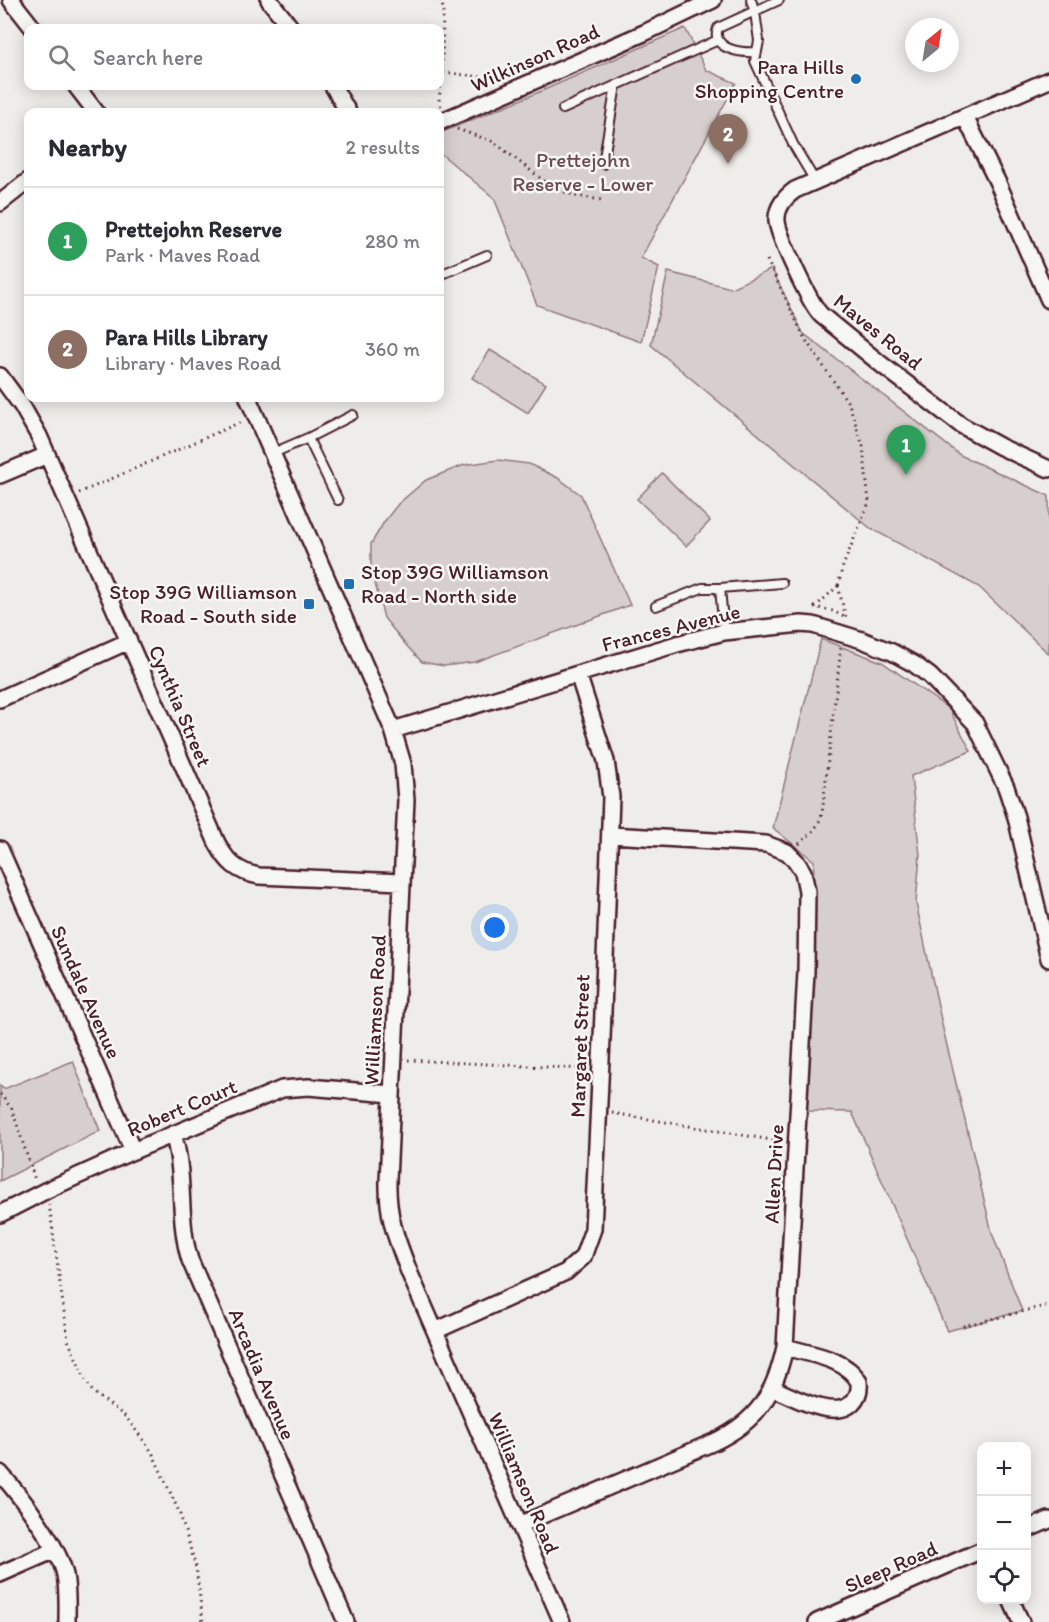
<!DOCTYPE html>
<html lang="en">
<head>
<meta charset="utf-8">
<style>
	:root { --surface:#fff; --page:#f2f2f3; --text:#2b2b33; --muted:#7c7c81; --line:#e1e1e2; --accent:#d93025 }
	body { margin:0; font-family:Itim,sans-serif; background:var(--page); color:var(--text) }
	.controls { position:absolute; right:18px; bottom:18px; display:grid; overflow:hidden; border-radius:12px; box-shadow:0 3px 15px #0003 }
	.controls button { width:54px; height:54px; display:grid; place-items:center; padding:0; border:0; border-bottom:2px solid var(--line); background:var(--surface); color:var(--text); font:30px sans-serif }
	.compass { position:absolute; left:905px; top:18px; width:54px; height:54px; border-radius:50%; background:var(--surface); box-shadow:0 3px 15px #0003; rotate:30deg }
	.you { position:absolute; left:495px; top:928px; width:21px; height:21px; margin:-15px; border:4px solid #fff; border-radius:50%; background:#1a73e8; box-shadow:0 0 0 9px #1a73e833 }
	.badge { display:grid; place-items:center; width:39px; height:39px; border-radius:50%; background:var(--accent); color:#fff; font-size:20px; font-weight:700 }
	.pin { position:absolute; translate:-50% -50px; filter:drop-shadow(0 2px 3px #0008) }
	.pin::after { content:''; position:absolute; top:32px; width:21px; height:18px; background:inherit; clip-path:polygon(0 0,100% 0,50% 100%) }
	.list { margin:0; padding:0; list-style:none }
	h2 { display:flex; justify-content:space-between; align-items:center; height:78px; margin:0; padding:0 24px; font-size:26px }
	h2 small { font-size:20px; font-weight:400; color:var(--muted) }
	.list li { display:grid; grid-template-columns:39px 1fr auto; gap:18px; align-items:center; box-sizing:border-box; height:108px; padding:0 24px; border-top:2px solid var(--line) }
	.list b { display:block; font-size:22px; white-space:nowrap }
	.list p { margin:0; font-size:20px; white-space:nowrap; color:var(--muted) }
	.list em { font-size:20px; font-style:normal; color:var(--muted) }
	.icon { flex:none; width:33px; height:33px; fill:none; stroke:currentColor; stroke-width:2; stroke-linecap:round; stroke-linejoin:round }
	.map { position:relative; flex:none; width:1049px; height:1622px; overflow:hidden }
	.search { position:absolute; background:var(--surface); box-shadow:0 3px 15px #0003; left:24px; top:24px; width:420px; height:66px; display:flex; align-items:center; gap:15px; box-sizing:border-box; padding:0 21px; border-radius:12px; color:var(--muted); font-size:22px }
	.panel { position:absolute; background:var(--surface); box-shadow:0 3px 15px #0003; left:24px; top:108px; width:420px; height:294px; border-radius:12px }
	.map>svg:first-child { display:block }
	.green { fill:#d7cfce; stroke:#90777c; stroke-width:1.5 }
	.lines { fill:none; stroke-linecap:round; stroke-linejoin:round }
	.service-casing { stroke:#4a1f2b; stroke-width:12 }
	.minor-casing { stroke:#4a1f2b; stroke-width:20 }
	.path { stroke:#4a1f2b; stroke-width:3; stroke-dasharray:1.5 4.5; stroke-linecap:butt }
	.service { stroke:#f6f6f2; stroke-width:8 }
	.minor { stroke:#f6f6f2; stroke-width:15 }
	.poi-dot { fill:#1f6fb2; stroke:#f6f6f2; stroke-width:2 }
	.labels { text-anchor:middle; stroke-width:5; stroke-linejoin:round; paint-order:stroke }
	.street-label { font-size:21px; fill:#4a1f2b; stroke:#f6f6f2 }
	.poi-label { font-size:21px; fill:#4a1f2b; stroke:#f6f6f2; text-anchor:end }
	.park-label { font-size:21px; fill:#6d4b54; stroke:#f6f6f2 }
</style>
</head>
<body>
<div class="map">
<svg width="1049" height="1622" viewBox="0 0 1049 1622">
	<rect width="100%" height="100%" fill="#efedea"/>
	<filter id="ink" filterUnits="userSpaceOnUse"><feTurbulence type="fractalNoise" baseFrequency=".0167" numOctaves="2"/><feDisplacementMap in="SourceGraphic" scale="12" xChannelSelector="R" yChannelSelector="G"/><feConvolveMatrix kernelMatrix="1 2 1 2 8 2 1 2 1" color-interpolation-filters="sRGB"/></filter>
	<g filter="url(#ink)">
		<path class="green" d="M 685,28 L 706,70 L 736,83 L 641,258 L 659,267 L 641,342 L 537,305 L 494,198 L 440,153 L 440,133 L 544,90 Z
			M 772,269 L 803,333 L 960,455 L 1049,496 L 1049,654 L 979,587 L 870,528 L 651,345 L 668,272 L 731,288 Z
			M 490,350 L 546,384 L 528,413 L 472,378 Z
			M 498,460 L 529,464 L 558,478 L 581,495 L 630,605 L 475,662 L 444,666 L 422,662 L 405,644 L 384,618 L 371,568 L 371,544 L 384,522 L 398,504 L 426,480 L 464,465 Z
			M 662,473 L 710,521 L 686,546 L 637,499 Z
			M 821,639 L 882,662 L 949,709 L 971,751 L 911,776 L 920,855 L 916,903 L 943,1029 L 992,1233 L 1022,1311 L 947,1331 L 852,1112 L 806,1111 L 814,861 L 773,828 Z
			M 73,1061 L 100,1131 L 0,1181 L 0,1086 L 4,1089 Z"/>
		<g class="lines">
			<g class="service-casing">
				<path id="service" d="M 751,0 L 755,12 L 759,41 L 755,61 L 793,144 L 815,181
					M 757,52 C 743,53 710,50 718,28 L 779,0
					M 563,109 L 718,40
					M 603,164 L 616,85
					M 440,275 L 487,255
					M 273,453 L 308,438
					M 338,500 L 308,438 L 353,415
					M 656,606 L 702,588 L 720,588
					M 724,632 L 720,588 L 782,583"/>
			</g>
			<g class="minor-casing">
				<path id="minor" d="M 11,0 L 33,28
					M 269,0 L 291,28
					M 1049,80 L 795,190 C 785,197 776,208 777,221 C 778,235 810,304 821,315 L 882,365 L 961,425 L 1001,447 L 1049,469
					M 76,86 L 96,112
					M 333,86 L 348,112
					M 965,117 L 997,181 L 1049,300
					M 440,122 L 644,33 L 713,0
					M 0,203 L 28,181
					M 0,376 L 22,406 L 39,436 L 217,843 C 227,862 237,872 259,876 L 402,882
					M 248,398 L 393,730 L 403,764 L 406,800 L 388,1181 C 387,1218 397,1240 410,1274 L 562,1622
					M 0,475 L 47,455
					M 0,699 L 129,641
					M 393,730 L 677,644 L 724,632 L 801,624 L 813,625 L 862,640 L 892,652 L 914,664 L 930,676 L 975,723 L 1006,787 L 1016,817 L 1049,959
					M 0,849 L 133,1151
					M 173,1134 C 186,1175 177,1219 190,1260 L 346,1622
					M 0,1214 L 47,1190 L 133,1151 L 282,1089 L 308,1087 L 392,1094
					M 435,1331 L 566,1272 L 583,1257 L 593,1229 L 602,1039 L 611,797 L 606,761 L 578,674
					M 772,1388 C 792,1396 834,1421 852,1403 C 858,1397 860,1390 859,1382 C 846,1358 809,1354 785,1347
					M 0,1473 C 20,1495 59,1546 65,1575 C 68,1590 67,1607 67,1622
					M 519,1525 L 714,1442 C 758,1421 775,1393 785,1347 L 806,972 L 807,891 L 803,872 L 796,861 L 787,852 L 766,844 L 610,835
					M 1026,1530 L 1049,1520
					M 0,1574 L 55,1550
					M 1011,1600 L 1021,1622
					M 817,1622 L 982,1550"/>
			</g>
			<path class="path" d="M 441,0 L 443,8 L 442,72
				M 441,106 L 439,101 L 442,72 L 496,79 L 498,81
				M 457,129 L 494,142 L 553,188 L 576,196 L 601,200
				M 767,260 L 805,339 L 849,404 L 863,446 L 869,502 L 843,566 L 838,586
				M 79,493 L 241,422
				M 838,586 L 846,618 L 833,611 L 815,607 Z
				M 799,844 C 810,834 818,828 822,814 L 841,647
				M 408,1060 L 587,1069
				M 0,1094 L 12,1109 L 35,1180
				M 612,1113 L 783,1142
				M 49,1204 L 68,1340 L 87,1383 L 93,1392 L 126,1417 L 152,1452 L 180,1514 L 196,1567 L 203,1622
				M 963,1326 L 1049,1305"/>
			<use href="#service" class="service"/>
			<use href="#minor" class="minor"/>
		</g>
	</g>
	<g class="poi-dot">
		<circle cx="856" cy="79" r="6"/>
		<rect x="343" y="578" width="12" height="12" rx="3"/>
		<rect x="303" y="598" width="12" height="12" rx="3"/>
	</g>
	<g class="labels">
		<g class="street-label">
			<text transform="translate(535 58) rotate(-24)" y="7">Wilkinson Road</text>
			<text transform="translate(878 332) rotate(39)" y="7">Maves Road</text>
			<text transform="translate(671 628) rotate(-14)" y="7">Frances Avenue</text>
			<text transform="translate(180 706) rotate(67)" y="7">Cynthia Street</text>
			<text transform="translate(86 992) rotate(66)" y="7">Sundale Avenue</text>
			<text transform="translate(375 1010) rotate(-87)" y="7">Williamson Road</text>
			<text transform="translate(580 1046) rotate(-88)" y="7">Margaret Street</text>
			<text transform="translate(182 1108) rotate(-23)" y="7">Robert Court</text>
			<text transform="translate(774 1174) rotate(-87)" y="7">Allen Drive</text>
			<text transform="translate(262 1374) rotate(67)" y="7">Arcadia Avenue</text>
			<text transform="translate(524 1483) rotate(67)" y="7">Williamson Road</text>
			<text transform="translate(891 1567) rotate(-24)" y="7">Sleep Road</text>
		</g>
		<g class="poi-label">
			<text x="844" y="74">Para Hills<tspan x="844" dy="24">Shopping Centre</tspan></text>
			<text x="361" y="579" text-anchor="start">Stop 39G Williamson<tspan x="361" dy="24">Road - North side</tspan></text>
			<text x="297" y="599">Stop 39G Williamson<tspan x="297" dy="24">Road - South side</tspan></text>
		</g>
		<g class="park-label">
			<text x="583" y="167">Prettejohn<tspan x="583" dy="24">Reserve - Lower</tspan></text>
		</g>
	</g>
</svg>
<div class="controls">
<button>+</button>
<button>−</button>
<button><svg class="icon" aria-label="locate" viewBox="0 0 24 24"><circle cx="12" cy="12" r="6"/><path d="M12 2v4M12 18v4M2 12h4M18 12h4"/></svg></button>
</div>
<svg class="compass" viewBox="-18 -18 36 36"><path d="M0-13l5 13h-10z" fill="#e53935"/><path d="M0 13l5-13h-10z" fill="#7c7c81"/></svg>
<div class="you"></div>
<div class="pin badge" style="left:906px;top:475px;background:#2e9e5b">1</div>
<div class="pin badge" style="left:728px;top:164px;background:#8d6e63">2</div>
<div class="search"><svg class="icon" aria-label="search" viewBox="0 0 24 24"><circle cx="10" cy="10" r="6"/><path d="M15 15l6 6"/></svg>Search here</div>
<section class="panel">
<h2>Nearby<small>2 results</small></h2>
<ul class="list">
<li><span class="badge" style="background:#2e9e5b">1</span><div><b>Prettejohn Reserve</b><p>Park · Maves Road</p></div><em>280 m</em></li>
<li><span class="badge" style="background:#8d6e63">2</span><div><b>Para Hills Library</b><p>Library · Maves Road</p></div><em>360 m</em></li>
</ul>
</section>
</div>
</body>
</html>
